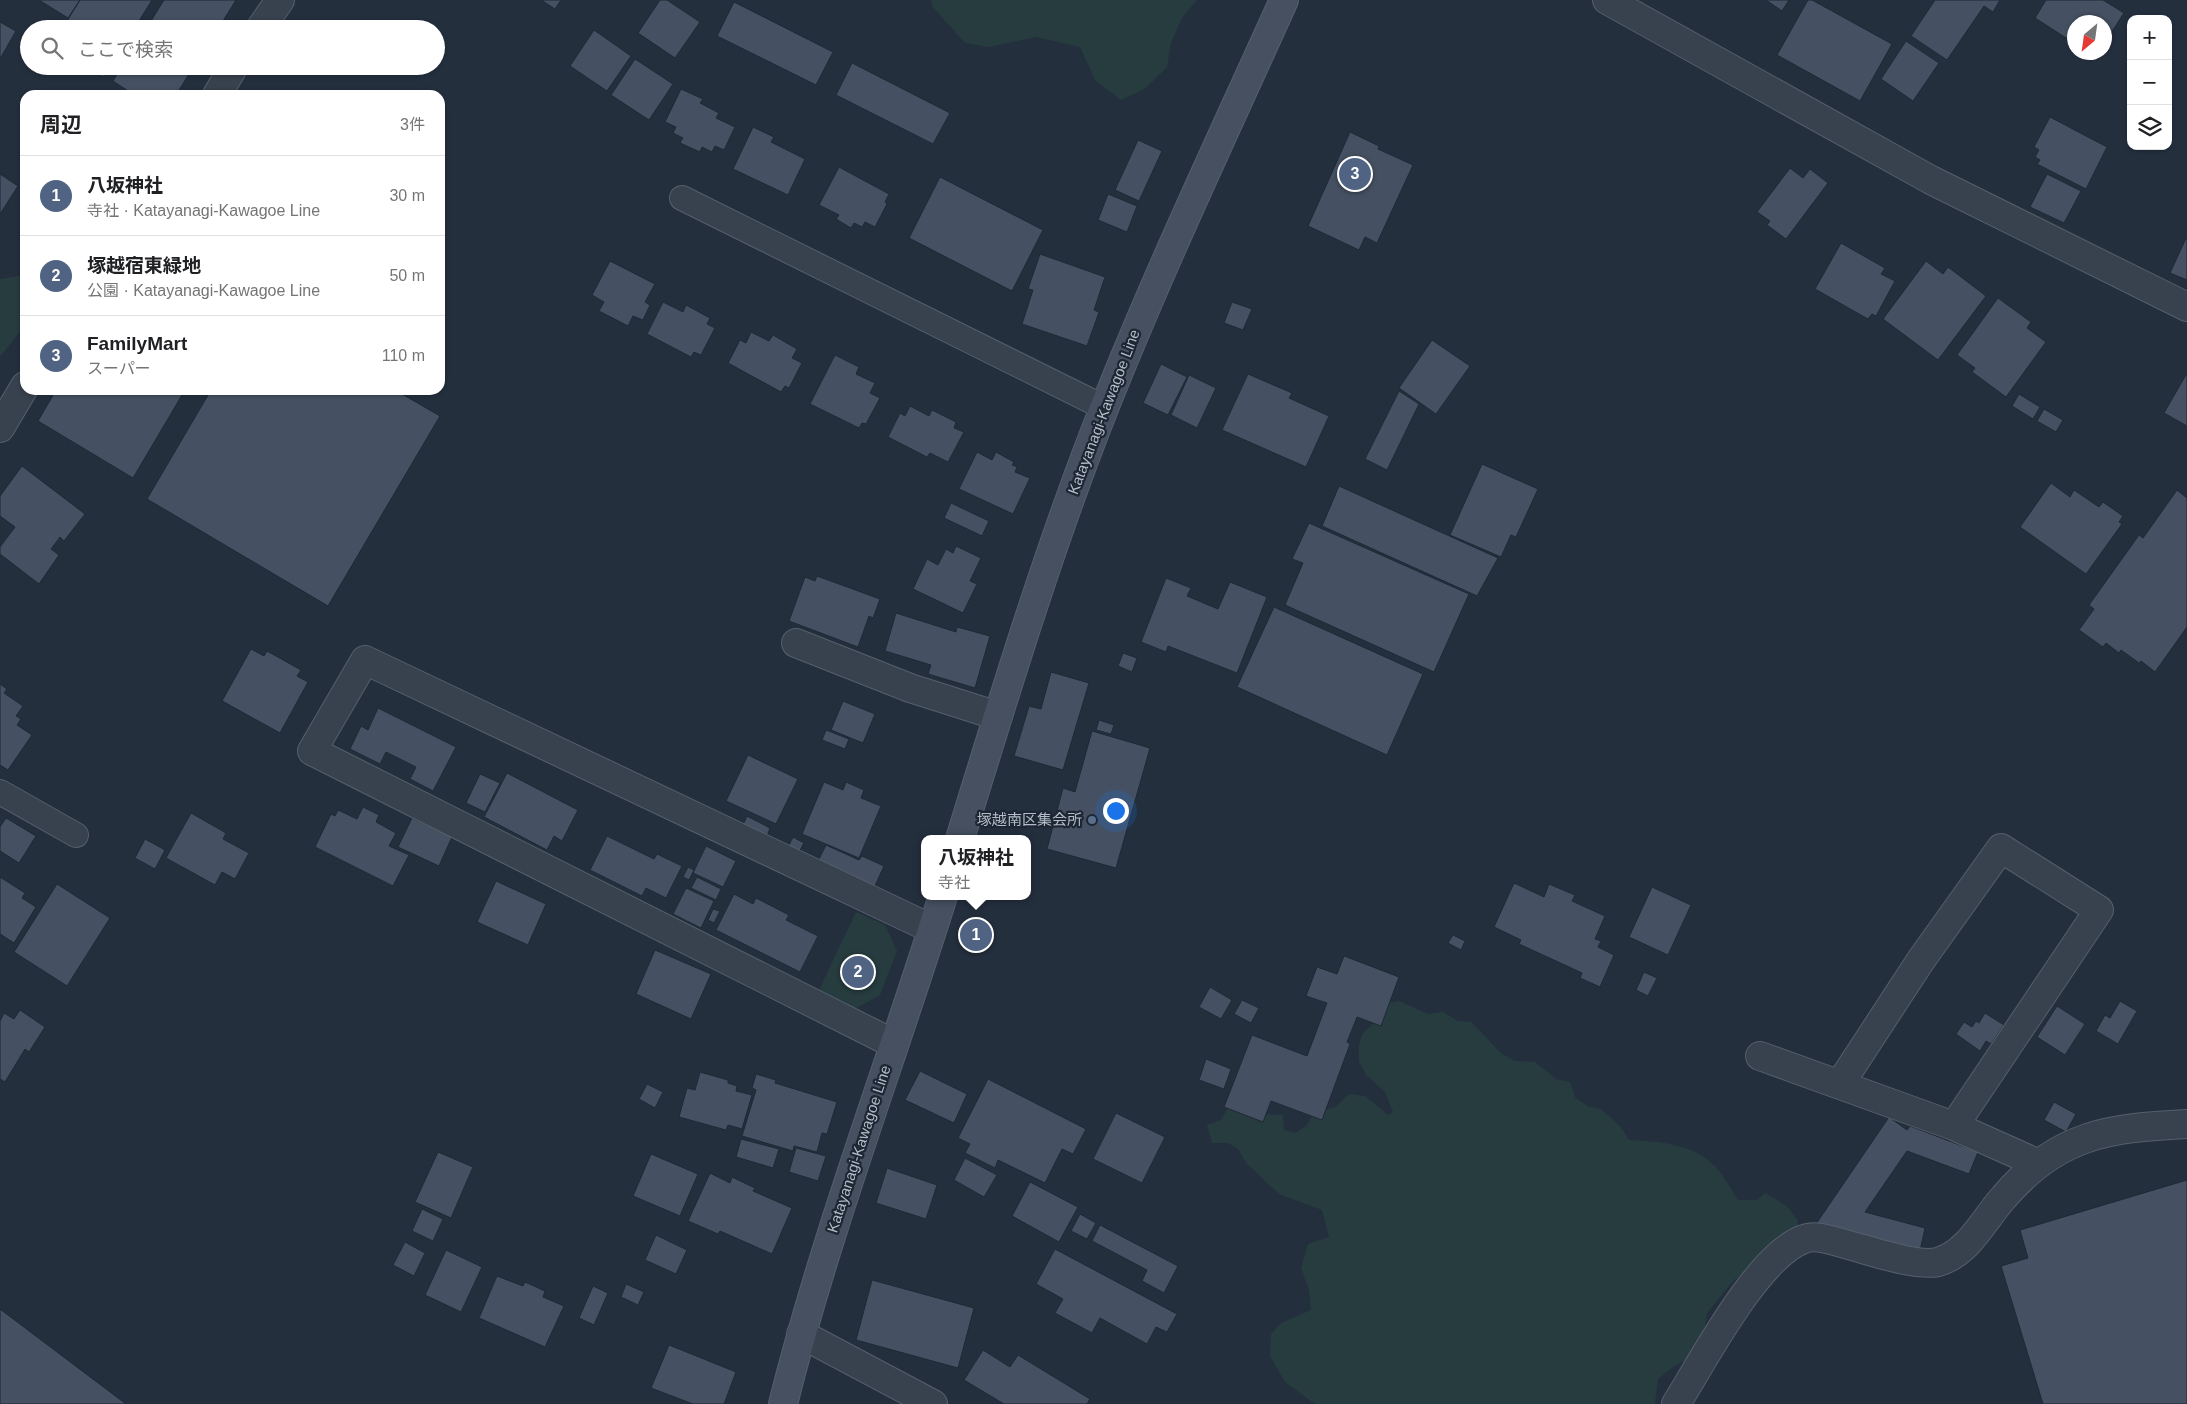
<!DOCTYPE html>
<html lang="ja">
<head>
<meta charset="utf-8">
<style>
	:root { --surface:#fff; --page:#f2f2f2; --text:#202124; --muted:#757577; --line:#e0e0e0; --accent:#506383 }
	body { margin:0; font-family:Helvetica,"Noto Sans JP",sans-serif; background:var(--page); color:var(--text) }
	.controls { position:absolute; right:15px; top:15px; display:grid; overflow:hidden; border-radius:10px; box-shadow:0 1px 4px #0004 }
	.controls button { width:45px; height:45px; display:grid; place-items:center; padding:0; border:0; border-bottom:1px solid var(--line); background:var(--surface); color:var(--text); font:25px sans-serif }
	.compass { position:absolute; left:2067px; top:15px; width:45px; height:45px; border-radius:50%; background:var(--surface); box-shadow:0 1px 4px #0004; rotate:209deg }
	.you { position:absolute; left:1115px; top:810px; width:18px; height:18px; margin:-12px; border:4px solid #fff; border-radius:50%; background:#1a73e8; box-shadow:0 0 0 8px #1a73e833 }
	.badge { display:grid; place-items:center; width:32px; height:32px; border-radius:50%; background:var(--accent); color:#fff; font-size:16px; font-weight:700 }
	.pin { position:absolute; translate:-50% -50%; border:2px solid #fff; box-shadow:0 1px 5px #0006 }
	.popup { position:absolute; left:921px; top:835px; width:110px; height:65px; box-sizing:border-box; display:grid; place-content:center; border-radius:10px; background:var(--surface); filter:drop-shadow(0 1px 4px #0005); font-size:16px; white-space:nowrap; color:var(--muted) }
	.popup b { font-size:19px; color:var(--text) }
	.popup::after { content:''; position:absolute; left:50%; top:100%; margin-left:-10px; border:10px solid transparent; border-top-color:var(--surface) }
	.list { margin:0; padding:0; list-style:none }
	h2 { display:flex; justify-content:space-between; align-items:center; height:65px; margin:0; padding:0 20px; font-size:21px }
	h2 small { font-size:16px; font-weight:400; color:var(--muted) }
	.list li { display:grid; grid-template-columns:32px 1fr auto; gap:15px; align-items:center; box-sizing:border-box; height:80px; padding:0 20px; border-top:1px solid var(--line) }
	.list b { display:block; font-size:19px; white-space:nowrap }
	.list p { margin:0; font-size:16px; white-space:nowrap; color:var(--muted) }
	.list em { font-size:16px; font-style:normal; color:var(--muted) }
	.icon { flex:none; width:28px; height:28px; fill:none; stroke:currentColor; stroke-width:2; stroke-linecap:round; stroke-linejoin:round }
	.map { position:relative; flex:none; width:2187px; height:1404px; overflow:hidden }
	.search { position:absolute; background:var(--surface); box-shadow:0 1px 4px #0004; left:20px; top:20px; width:425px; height:55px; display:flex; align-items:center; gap:12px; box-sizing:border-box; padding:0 18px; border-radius:28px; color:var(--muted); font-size:19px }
	.panel { position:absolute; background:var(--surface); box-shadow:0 1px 4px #0004; left:20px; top:90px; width:425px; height:305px; border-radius:15px }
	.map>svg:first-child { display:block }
	.green { fill:#263c3f }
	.building { fill:#455162; stroke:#1f2835 }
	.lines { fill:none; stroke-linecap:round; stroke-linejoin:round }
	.lane-casing { stroke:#565f6c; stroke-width:26 }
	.street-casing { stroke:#565f6c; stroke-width:30 }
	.secondary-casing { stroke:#565f6c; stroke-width:30 }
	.lane { stroke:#38414e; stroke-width:24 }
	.street { stroke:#38414e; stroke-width:28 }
	.secondary { stroke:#465061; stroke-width:28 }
	.service-dot { fill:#5c6f8a; stroke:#1d2633; stroke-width:2 }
	.labels { text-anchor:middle; stroke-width:4.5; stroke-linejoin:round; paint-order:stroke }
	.street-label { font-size:15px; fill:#b4bcc9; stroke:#1d2633 }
	.poi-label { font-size:15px; fill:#b4bcc9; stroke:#1d2633; text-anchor:end }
</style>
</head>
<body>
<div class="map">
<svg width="2187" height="1404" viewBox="0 0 2187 1404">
	<rect width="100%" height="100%" fill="#242f3e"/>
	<path class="green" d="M 931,0 L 1197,0 L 1182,18 L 1171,43 L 1167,67 L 1146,88 L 1121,100 L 1095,80 L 1080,47 L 1036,37 L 989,47 L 965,43 L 932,6 Z
		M 25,275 L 25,325 L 0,357 L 0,279 Z
		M 856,912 L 885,925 L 897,951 L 880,995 L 855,1009 L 818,992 Z
		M 1399,1001 L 1428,1014 L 1443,1012 L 1458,1021 L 1471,1022 L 1502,1054 L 1515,1061 L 1535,1062 L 1556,1079 L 1570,1082 L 1575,1097 L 1587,1106 L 1601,1109 L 1621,1127 L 1629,1140 C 1659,1141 1694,1144 1716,1167 C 1724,1176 1731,1189 1738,1200 L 1757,1200 L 1765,1193 L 1787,1206 L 1798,1221 L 1796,1237 L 1757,1268 L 1734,1280 L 1707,1313 L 1705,1330 L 1691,1358 L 1674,1366 L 1658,1379 L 1655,1404 L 1315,1404 L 1285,1382 L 1270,1356 L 1271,1334 L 1281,1323 L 1311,1310 L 1309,1290 L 1301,1268 L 1308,1244 L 1329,1237 L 1322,1210 L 1279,1194 L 1247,1164 L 1238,1149 L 1228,1143 L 1212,1143 L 1207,1125 L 1221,1120 L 1230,1104 L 1250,1112 L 1259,1122 L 1268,1114 L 1283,1115 L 1284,1130 L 1295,1133 L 1307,1125 L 1315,1112 L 1335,1107 L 1349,1094 L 1365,1096 L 1388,1115 L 1393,1112 L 1385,1092 L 1366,1075 L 1359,1062 L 1359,1045 L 1362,1034 L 1373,1024 L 1375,1012 L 1386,1003 Z"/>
	<path class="building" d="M 39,0 L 80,0 L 68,18 Z
		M 80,0 L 152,0 L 134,29 L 62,29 Z
		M 164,0 L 236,0 L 218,29 L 146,29 Z
		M 541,0 L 561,0 L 555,9 Z
		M 660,0 L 667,0 L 700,22 L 675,58 L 638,33 Z
		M 1766,0 L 1789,0 L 1782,11 Z
		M 1808,0 L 1812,0 L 1892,44 L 1860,101 L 1777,55 Z
		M 1935,0 L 2000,0 L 1993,12 L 1984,6 L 1947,60 L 1911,36 Z
		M 2046,0 L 2103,0 L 2124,13 L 2104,44 L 2104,22 L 2074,22 L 2074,43 L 2035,18 Z
		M 734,2 L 833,52 L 816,85 L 717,36 Z
		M 0,22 L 16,31 L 0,59 Z
		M 594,30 L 631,56 L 607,91 L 570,66 Z
		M 1906,41 L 1939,63 L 1913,101 L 1881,79 Z
		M 635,59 L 673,84 L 649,120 L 611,95 Z
		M 852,63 L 950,113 L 933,144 L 836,95 Z
		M 86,66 L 110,66 L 103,77 Z
		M 122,66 L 194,66 L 176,95 L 134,95 L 113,81 Z
		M 681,89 L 703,99 L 700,103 L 719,113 L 716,118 L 735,127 L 724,150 L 715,146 L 712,152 L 702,147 L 700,152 L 680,143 L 683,138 L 673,133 L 676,127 L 665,122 Z
		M 2050,117 L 2107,147 L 2086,189 L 2037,164 L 2040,160 L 2035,157 L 2039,150 L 2034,147 Z
		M 753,127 L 774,137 L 771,142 L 805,159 L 788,195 L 733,169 Z
		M 1350,132 L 1379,146 L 1378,149 L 1413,165 L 1377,243 L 1365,237 L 1359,250 L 1308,226 Z
		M 1138,140 L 1162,151 L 1139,201 L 1115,190 Z
		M 839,167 L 889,194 L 885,202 L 887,204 L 875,227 L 865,222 L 862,227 L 854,223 L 851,228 L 836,219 L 839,215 L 819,205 Z
		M 1790,168 L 1803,178 L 1810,169 L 1828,183 L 1786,239 L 1767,225 L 1770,221 L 1757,212 Z
		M 0,174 L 18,186 L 0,214 Z
		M 2047,174 L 2081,191 L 2064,223 L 2030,207 Z
		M 940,177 L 1043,230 L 1012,291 L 909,238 Z
		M 1108,194 L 1137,206 L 1127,232 L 1098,220 Z
		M 2187,236 L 2187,280 L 2170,273 Z
		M 1841,243 L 1885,268 L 1881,274 L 1895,281 L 1876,316 L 1872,314 L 1868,319 L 1815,289 Z
		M 1040,254 L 1105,277 L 1094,310 L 1099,312 L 1087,346 L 1022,324 L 1033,290 L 1028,289 Z
		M 610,261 L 655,284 L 645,302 L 650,305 L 643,320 L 633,316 L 628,326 L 599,311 L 604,302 L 592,295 Z
		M 1926,261 L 1943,274 L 1948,267 L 1986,296 L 1938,360 L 1883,319 Z
		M 1998,298 L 2031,322 L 2027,328 L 2046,342 L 2006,397 L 1972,372 L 1975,368 L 1957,355 Z
		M 663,302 L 683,312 L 686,305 L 710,318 L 707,324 L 715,328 L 701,355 L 694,352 L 691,357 L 647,334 Z
		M 1232,302 L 1252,309 L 1243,330 L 1224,323 Z
		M 751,332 L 769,341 L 773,335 L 797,349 L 792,358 L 802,363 L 789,388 L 785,386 L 781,392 L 728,363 L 740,340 L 746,343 Z
		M 1432,340 L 1470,366 L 1436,414 L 1399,388 Z
		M 835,355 L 859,367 L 856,374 L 875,383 L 870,393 L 880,398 L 866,424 L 862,423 L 859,428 L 810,404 Z
		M 1161,364 L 1187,377 L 1168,415 L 1143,403 Z
		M 2187,373 L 2187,426 L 2164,413 Z
		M 1248,374 L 1292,393 L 1289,398 L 1329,416 L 1306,467 L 1222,430 Z
		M 1189,375 L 1216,388 L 1197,428 L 1171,415 Z
		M 56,390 L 185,390 L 133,478 L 38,421 Z
		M 211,390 L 395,390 L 440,416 L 328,606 L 147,499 Z
		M 1399,391 L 1419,404 L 1387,470 L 1365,459 Z
		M 2019,394 L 2040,407 L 2033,419 L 2012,406 Z
		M 910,406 L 929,416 L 932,410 L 956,422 L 954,428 L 964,432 L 948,462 L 930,453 L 927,457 L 888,437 L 900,413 L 905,416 Z
		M 2044,409 L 2063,420 L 2056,432 L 2037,421 Z
		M 977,452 L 992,460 L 996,452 L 1014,462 L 1012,465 L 1017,467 L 1015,472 L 1030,478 L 1013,514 L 959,489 Z
		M 1482,464 L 1538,489 L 1516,537 L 1511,535 L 1501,557 L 1450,535 Z
		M 22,466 L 85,514 L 64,541 L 60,537 L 51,549 L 59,555 L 39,584 L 0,554 L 0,547 L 15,527 L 0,516 L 0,496 Z
		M 2051,483 L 2070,497 L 2074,490 L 2099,507 L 2103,502 L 2123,516 L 2119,522 L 2122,524 L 2086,574 L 2020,527 Z
		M 1339,486 L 1498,558 L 1477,596 L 1322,526 Z
		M 2177,490 L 2187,498 L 2187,627 L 2155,672 L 2141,661 L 2139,663 L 2121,650 L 2119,653 L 2106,643 L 2103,647 L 2079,630 L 2094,609 L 2089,605 L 2139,535 L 2143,538 Z
		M 951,503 L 989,521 L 982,536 L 944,518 Z
		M 1309,523 L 1469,594 L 1434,672 L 1285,605 L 1303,563 L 1292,559 Z
		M 956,546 L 981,558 L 970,581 L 977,584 L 963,613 L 913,589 L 927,559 L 938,565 L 946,549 L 953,553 Z
		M 817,576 L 880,599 L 873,618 L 869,616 L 858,647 L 789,621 L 805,577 L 815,581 Z
		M 1166,578 L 1191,588 L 1187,596 L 1218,609 L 1230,582 L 1267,597 L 1237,673 L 1168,646 L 1166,652 L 1141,642 Z
		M 1274,607 L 1423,674 L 1387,755 L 1237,687 Z
		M 896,613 L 956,632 L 957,627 L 990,636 L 975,688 L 928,674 L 931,665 L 885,651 Z
		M 251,649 L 264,656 L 267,651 L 301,670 L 297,676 L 308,682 L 280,733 L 222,701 Z
		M 1123,653 L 1137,658 L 1132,672 L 1118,666 Z
		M 1051,672 L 1089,683 L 1063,770 L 1014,756 L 1029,706 L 1041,709 Z
		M 0,684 L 7,689 L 4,693 L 23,706 L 16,716 L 21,719 L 17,725 L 32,735 L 8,770 L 0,765 Z
		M 843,701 L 875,714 L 863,743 L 831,730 Z
		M 378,708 L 456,747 L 433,791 L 410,779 L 416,767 L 386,752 L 380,764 L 350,749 L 361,726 L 368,730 Z
		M 1099,720 L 1114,725 L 1111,734 L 1096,730 Z
		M 826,730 L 849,739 L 845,749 L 822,740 Z
		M 1092,731 L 1150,748 L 1116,868 L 1047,849 L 1063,788 L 1075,792 Z
		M 748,755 L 798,779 L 776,824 L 726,801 Z
		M 507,773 L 578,810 L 562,841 L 554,836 L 547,850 L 484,817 Z
		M 480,774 L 500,783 L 485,812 L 466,803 Z
		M 824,782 L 843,790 L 846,782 L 864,790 L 861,798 L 881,806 L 859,858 L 802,834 Z
		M 363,807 L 379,815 L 376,822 L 396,833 L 389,846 L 409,855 L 393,886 L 315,847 L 331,814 L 335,816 L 338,810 L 357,819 Z
		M 191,813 L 226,833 L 223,839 L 249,853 L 235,879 L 222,872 L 215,885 L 166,858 Z
		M 747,816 L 770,828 L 766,839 L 742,827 Z
		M 6,818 L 36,836 L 19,863 L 0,851 L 0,827 Z
		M 412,818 L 452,837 L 439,866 L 398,847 Z
		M 607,836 L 654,859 L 657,854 L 682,866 L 666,898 L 646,888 L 642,896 L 590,870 Z
		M 793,837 L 804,843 L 798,854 L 787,849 Z
		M 145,839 L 165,850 L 155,869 L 135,858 Z
		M 826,845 L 859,860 L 862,856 L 884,866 L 874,888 L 817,863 Z
		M 706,846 L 736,861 L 723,887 L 693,873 Z
		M 688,867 L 694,870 L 689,880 L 683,877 Z
		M 0,877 L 25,893 L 22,898 L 36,907 L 14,943 L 0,934 Z
		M 697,877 L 721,889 L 716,900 L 691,888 Z
		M 496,881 L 546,904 L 528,945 L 477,922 Z
		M 1514,883 L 1544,897 L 1549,884 L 1575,895 L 1572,901 L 1605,916 L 1595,939 L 1601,941 L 1598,947 L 1614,955 L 1600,987 L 1580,978 L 1582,973 L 1519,944 L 1521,940 L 1494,927 Z
		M 57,884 L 110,918 L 67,986 L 14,952 Z
		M 1652,887 L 1691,905 L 1668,955 L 1629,937 Z
		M 686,888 L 714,901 L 701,928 L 673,914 Z
		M 734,894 L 753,904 L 756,898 L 789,915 L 786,920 L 818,936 L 800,972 L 716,930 Z
		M 713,909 L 720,911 L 714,923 L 708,920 Z
		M 1453,935 L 1465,941 L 1461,950 L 1448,943 Z
		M 655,950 L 711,974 L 691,1019 L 636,994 Z
		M 1344,956 L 1399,977 L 1381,1026 L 1357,1017 L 1347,1042 L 1350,1044 L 1322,1120 L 1271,1101 L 1263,1122 L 1224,1107 L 1252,1035 L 1307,1056 L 1327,1003 L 1306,996 L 1317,967 L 1337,974 Z
		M 1644,972 L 1657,978 L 1648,996 L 1636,990 Z
		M 1210,987 L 1232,1000 L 1221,1019 L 1199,1007 Z
		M 1242,1000 L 1259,1008 L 1251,1023 L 1234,1014 Z
		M 2120,1001 L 2137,1011 L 2118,1044 L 2096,1031 L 2105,1015 L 2110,1018 Z
		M 2057,1006 L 2085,1024 L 2065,1055 L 2037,1037 Z
		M 20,1010 L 45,1027 L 29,1052 L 25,1049 L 5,1082 L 0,1079 L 0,1021 L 4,1013 L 14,1019 Z
		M 1985,1013 L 2004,1025 L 1991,1044 L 1986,1041 L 1980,1051 L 1956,1034 L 1964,1022 L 1972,1027 L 1976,1021 L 1979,1023 Z
		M 1206,1059 L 1231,1069 L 1224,1089 L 1199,1080 Z
		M 920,1071 L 967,1094 L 954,1123 L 905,1100 Z
		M 700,1072 L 728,1080 L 728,1083 L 737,1086 L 736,1091 L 752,1095 L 742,1129 L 728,1125 L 726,1130 L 679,1117 L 687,1088 L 695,1090 Z
		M 756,1074 L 776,1080 L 775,1083 L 837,1102 L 827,1134 L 822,1133 L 817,1152 L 794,1146 L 793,1151 L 742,1136 L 756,1090 L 752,1088 Z
		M 988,1079 L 1086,1129 L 1073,1154 L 1062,1149 L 1045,1183 L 998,1160 L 995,1168 L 965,1153 L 970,1144 L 958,1138 Z
		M 647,1084 L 663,1092 L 655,1108 L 639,1099 Z
		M 2054,1102 L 2076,1114 L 2066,1132 L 2044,1120 Z
		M 1116,1113 L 1165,1137 L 1142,1183 L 1093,1159 Z
		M 1889,1117 L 1907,1130 L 1910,1126 L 1978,1152 L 1969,1174 L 1907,1151 L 1865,1212 L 1925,1228 L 1920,1251 L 1816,1224 Z
		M 741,1139 L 779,1149 L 773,1168 L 736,1157 Z
		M 796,1148 L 826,1156 L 818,1181 L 789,1172 Z
		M 438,1152 L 473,1167 L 451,1218 L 415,1202 Z
		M 651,1154 L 698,1174 L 680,1216 L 633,1196 Z
		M 965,1158 L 997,1175 L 984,1197 L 954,1180 Z
		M 887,1168 L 937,1185 L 926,1219 L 876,1203 Z
		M 710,1173 L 730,1183 L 732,1177 L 755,1188 L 753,1191 L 792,1208 L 772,1254 L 720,1231 L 718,1234 L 688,1221 Z
		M 2187,1180 L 2187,1404 L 2043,1404 L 2001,1266 L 2028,1258 L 2020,1230 Z
		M 1030,1182 L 1078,1207 L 1059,1242 L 1012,1216 Z
		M 422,1209 L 443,1219 L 433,1241 L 412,1231 Z
		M 1080,1214 L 1096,1223 L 1087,1239 L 1071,1231 Z
		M 1100,1225 L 1178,1266 L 1164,1293 L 1142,1281 L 1147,1270 L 1092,1241 Z
		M 656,1235 L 687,1250 L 676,1274 L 645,1260 Z
		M 405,1242 L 425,1253 L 414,1276 L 393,1265 Z
		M 1055,1249 L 1177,1314 L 1167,1332 L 1156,1327 L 1147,1344 L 1100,1318 L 1092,1333 L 1055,1313 L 1063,1299 L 1036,1284 Z
		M 446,1250 L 482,1267 L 461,1312 L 425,1295 Z
		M 497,1276 L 523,1286 L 525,1282 L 545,1291 L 543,1297 L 564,1306 L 545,1347 L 479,1318 Z
		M 872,1280 L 974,1308 L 958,1368 L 856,1340 Z
		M 626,1284 L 644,1292 L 638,1305 L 621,1297 Z
		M 593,1286 L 608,1293 L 594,1325 L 579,1318 Z
		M 0,1309 L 126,1404 L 0,1404 Z
		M 669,1345 L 736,1372 L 724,1404 L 693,1404 L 651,1388 Z
		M 983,1350 L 1010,1367 L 1018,1355 L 1090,1399 L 1087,1404 L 1004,1404 L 964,1380 Z"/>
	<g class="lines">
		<g class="lane-casing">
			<path id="lane" d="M 682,198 L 1105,408
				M 0,792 L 76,835"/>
		</g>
		<g class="street-casing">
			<path id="street" d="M 1607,0 L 1931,180 L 2187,307
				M 260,29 L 280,0
				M 217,95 L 234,66
				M 0,428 L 25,386
				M 796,643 L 910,688 L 998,716
				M 894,1044 L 312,751 L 365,660 L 932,929
				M 1760,1056 L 1954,1126 L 2039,1164
				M 1840,1084 L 1921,960 L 2001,848 L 2099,910 L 1954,1126
				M 801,1334 L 933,1404
				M 1676,1404 C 1703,1361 1758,1255 1804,1239 C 1816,1234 1833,1241 1845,1244 C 1868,1250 1916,1267 1938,1262 C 1969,1253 1984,1219 2004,1197 C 2058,1134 2109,1128 2187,1124"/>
		</g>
		<g class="secondary-casing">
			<path id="secondary" d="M 960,839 C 1005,693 1049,547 1105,406 C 1160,268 1223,135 1284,0
				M 783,1404 C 826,1232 890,1066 943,896"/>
		</g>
		<use href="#lane" class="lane"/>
		<use href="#street" class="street"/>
		<use href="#secondary" class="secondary"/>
	</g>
	<circle class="service-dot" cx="1092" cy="820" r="5"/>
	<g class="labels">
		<g class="street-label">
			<text transform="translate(1104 412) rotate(-69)" y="5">Katayanagi-Kawagoe Line</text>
			<text transform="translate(859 1149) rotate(-72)" y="5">Katayanagi-Kawagoe Line</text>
		</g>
		<g class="poi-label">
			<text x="1082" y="825">塚越南区集会所</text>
		</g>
	</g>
</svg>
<div class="controls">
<button>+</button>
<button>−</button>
<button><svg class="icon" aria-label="layers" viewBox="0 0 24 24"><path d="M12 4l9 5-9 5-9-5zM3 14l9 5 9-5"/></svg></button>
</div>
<svg class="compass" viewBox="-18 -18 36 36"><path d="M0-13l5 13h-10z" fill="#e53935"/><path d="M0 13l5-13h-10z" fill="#757577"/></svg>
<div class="you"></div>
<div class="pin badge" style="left:976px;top:935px">1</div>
<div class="popup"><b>八坂神社</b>寺社</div>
<div class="pin badge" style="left:858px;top:972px">2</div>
<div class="pin badge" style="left:1355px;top:174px">3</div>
<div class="search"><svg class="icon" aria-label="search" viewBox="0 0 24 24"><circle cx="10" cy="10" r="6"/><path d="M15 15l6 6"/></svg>ここで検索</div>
<section class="panel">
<h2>周辺<small>3件</small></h2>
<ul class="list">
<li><span class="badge">1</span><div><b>八坂神社</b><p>寺社 · Katayanagi-Kawagoe Line</p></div><em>30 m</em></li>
<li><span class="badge">2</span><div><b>塚越宿東緑地</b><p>公園 · Katayanagi-Kawagoe Line</p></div><em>50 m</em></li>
<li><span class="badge">3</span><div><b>FamilyMart</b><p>スーパー</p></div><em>110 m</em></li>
</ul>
</section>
</div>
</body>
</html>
